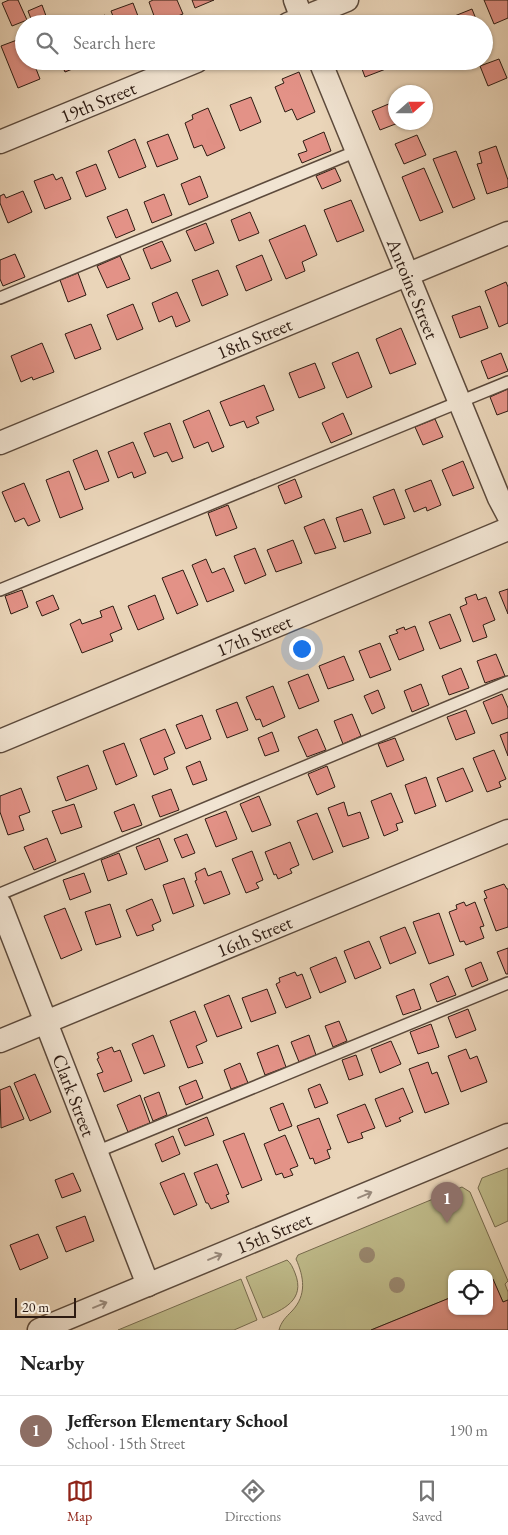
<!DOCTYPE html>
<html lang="en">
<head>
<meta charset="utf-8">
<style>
	:root { --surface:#fff; --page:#f6f6f6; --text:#222; --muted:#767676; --line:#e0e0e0; --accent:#8f2418 }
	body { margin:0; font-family:"EB Garamond",serif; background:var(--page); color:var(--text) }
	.controls { position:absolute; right:15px; bottom:15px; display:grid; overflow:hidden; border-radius:10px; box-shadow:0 1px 4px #0004 }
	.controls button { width:45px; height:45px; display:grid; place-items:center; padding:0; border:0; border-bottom:1px solid var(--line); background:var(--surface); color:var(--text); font:25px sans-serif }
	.compass { position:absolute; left:388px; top:85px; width:45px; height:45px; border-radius:50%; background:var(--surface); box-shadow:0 1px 4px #0004; rotate:69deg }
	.scale { position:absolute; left:15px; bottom:12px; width:61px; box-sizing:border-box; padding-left:5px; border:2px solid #2d1b12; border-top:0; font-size:14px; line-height:18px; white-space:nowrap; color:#2d1b12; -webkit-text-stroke:4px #f1e4d2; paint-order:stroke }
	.you { position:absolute; left:301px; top:648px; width:18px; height:18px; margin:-12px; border:4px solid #fff; border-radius:50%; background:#1a73e8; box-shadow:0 0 0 8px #1a73e833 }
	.badge { display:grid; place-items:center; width:32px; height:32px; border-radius:50%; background:var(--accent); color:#fff; font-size:16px; font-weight:700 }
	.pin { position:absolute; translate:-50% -41px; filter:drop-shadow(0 1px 2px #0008) }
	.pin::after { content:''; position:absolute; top:26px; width:18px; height:15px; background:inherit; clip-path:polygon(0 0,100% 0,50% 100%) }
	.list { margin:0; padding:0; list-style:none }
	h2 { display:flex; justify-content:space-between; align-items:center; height:65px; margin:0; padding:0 20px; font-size:21px }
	h2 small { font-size:16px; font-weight:400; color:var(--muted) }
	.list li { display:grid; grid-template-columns:32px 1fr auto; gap:15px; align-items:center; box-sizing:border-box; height:70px; padding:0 20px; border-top:1px solid var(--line) }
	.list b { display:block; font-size:19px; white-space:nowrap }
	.list p { margin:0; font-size:16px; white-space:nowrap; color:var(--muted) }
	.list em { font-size:16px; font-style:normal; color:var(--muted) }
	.icon { flex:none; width:28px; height:28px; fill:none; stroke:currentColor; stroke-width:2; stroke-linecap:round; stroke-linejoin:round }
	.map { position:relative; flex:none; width:508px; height:1330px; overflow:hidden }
	.search { position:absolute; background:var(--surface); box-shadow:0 1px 4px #0004; left:15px; right:15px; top:15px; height:55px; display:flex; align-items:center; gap:12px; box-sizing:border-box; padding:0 18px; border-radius:28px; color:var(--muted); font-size:19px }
	.sheet { height:135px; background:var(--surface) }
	nav { display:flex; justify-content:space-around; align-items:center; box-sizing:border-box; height:70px; border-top:1px solid var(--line); background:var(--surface); font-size:14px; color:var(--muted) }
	nav a { display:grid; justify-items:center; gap:2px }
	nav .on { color:var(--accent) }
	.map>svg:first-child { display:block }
	.green { fill:#bfbb8a; stroke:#766b4e }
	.building { fill:#e39287; stroke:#2d1b12 }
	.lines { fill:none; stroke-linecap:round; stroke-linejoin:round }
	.lane-casing { stroke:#5c4a3c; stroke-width:14 }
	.street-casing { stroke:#5c4a3c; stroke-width:25 }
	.lane { stroke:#f1e4d2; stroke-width:11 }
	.street { stroke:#f1e4d2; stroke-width:22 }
	.tree { fill:#9a8971 }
	.oneway { stroke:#998a7c }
	.labels { text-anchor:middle; stroke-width:4; stroke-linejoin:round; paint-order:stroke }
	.street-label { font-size:19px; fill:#2d1b12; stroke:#f1e4d2 }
</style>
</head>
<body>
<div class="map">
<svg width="508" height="1330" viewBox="0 0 508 1330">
	<rect width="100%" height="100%" fill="#ead5b9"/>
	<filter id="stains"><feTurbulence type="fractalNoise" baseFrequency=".004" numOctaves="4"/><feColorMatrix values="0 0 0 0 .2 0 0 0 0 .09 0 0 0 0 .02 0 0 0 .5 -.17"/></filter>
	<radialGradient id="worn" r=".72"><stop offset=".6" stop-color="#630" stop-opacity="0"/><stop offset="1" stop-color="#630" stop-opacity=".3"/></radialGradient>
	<path class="green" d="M 508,1168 L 508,1221 L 495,1227 L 478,1188 L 482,1178 Z
		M 462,1187 L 470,1192 L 508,1281 L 505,1284 L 508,1292 L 508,1300 L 503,1302 L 493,1280 L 489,1281 L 489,1274 L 452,1274 L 452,1297 L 371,1330 L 279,1330 C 281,1322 286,1317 292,1311 C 307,1295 304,1277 296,1259 L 298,1255 Z
		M 287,1260 C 291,1263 293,1268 295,1273 C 306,1300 283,1310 263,1318 L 246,1277 Z
		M 241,1279 L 257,1320 L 234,1330 L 118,1330 Z"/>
	<path class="building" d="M 9,0 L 18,0 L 27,20 L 12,26 L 2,3 Z
		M 153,0 L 177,0 L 183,14 L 157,24 L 149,2 Z
		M 192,0 L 214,0 L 195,8 Z
		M 484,0 L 508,0 L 508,18 L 494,24 Z
		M 133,3 L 141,24 L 116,24 L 111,11 Z
		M 42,5 L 49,24 L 33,24 L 28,11 Z
		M 472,9 L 478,24 L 449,24 L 447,19 Z
		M 105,15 L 108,24 L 90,24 L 90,21 Z
		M 17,40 L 21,49 L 24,48 L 24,61 L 33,61 L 40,79 L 18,88 L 1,46 Z
		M 499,59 L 507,78 L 488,86 L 480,66 Z
		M 60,61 L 81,61 L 82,65 L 65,72 Z
		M 359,61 L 389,61 L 391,67 L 365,77 Z
		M 299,72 L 315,112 L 297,120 L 292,109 L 285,112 L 275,87 L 284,83 L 282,79 Z
		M 251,97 L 261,122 L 240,131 L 230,105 Z
		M 391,103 L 396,116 L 396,122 L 398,123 L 380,130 L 372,111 Z
		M 208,108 L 225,148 L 207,156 L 202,145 L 194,148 L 185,123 L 193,119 L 192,115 Z
		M 324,132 L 331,151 L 302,163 L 298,154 L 307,151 L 303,141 Z
		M 168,134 L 178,159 L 157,167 L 147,142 Z
		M 417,135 L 426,155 L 404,164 L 395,144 Z
		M 135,139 L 146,167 L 119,178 L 108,151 Z
		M 496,146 L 508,180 L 508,187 L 487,194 L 477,164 L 482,163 L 479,152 Z
		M 456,151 L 475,199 L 453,208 L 433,159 Z
		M 96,164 L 106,189 L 86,197 L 76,172 Z
		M 335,168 L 341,181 L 322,189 L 316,176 Z
		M 424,168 L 443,212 L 420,221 L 402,177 Z
		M 53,174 L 56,180 L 62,177 L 71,199 L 45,209 L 34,181 Z
		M 200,176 L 208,197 L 189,205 L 181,184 Z
		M 23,191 L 32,212 L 8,223 L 0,203 L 0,196 L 4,194 L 6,198 Z
		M 164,194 L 172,215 L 152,223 L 144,202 Z
		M 351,200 L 364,231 L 337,242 L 324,210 Z
		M 127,209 L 135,230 L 116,238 L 107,217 Z
		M 250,212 L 259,233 L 239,241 L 231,220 Z
		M 206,223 L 214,243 L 195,251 L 186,231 Z
		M 305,225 L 317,255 L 302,262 L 305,271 L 286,279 L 269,240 Z
		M 162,241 L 171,261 L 151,269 L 143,249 Z
		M 15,254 L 25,277 L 3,286 L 0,279 L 0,260 Z
		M 262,255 L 272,280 L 246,291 L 236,266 Z
		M 120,256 L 130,279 L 107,288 L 97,266 Z
		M 218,270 L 228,295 L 202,306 L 192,280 Z
		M 78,273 L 86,295 L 68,302 L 60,280 Z
		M 506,282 L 508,287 L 508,323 L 499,327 L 485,291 Z
		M 177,292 L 190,321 L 176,327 L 172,316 L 159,322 L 152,303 Z
		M 133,304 L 143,329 L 117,340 L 107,315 Z
		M 480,306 L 488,328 L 460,338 L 452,316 Z
		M 91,324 L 101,349 L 75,359 L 65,334 Z
		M 401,328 L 416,364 L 390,374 L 376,339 Z
		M 42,343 L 54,372 L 33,380 L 32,377 L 21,382 L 11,356 Z
		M 358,352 L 372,387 L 347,398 L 332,363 Z
		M 501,353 L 508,371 L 488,379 L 481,361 Z
		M 315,363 L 325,388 L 299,398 L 289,373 Z
		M 264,385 L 274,410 L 256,417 L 259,423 L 247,428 L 244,421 L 230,426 L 220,402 Z
		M 508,389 L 508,411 L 497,415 L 490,397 Z
		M 209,410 L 224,447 L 212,452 L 208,442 L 194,448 L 183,421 Z
		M 343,413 L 352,434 L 331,443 L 322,423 Z
		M 435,419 L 443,437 L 423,445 L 415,427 Z
		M 170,423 L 183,458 L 172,462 L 167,452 L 154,457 L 144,433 Z
		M 133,442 L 146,473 L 134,478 L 132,472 L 118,478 L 108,452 Z
		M 97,450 L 109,481 L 85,490 L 73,460 Z
		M 463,461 L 474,488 L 453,496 L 442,470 Z
		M 69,471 L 83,509 L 60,518 L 46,480 Z
		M 295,479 L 302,497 L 285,504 L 278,486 Z
		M 431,480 L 441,505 L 427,511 L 426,507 L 414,512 L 405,490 Z
		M 24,483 L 40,521 L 28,526 L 24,518 L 15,522 L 2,492 Z
		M 394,489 L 405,518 L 384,525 L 373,497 Z
		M 228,505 L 237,528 L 216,536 L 208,513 Z
		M 362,509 L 371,533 L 344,542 L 336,518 Z
		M 324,519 L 336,548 L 315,554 L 304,527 Z
		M 293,540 L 302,563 L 276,572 L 267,550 Z
		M 255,548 L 266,575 L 245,584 L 234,556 Z
		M 206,559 L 212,573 L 224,568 L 234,591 L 207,602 L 192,565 Z
		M 183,570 L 198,605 L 177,614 L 162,578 Z
		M 508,589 L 508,614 L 499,592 Z
		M 22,590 L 28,607 L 11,614 L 5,596 Z
		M 476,594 L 478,600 L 486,597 L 495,620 L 483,625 L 487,637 L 473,642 L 460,607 L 467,604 L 465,598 Z
		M 53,595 L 59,609 L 42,616 L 36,602 Z
		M 155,595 L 164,619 L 138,630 L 128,606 Z
		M 113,606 L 122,629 L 110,634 L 113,641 L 82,653 L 70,624 L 80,619 L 82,624 L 102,617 L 100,611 Z
		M 450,614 L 461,641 L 440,649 L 429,622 Z
		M 415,626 L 424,650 L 399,660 L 389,636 L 398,633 L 396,630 L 404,627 L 405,630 Z
		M 380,643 L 391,670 L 370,678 L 359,651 Z
		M 496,654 L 505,676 L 485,683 L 477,661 Z
		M 344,656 L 354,680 L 328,689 L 319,666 Z
		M 461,668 L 469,688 L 449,695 L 442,676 Z
		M 308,674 L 319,701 L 299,709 L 288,682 Z
		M 421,684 L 429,705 L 412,712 L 404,691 Z
		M 273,686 L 285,717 L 263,727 L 260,719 L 256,720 L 246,697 Z
		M 378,690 L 385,708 L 372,714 L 364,696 Z
		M 502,694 L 508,708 L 508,718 L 492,724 L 483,702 Z
		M 237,702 L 248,730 L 227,738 L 216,710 Z
		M 466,710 L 475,733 L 456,740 L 447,717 Z
		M 352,714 L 361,736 L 343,744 L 334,721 Z
		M 202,715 L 211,739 L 186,749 L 176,725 Z
		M 165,729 L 175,753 L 164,758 L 168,769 L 154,775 L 140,739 Z
		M 317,729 L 326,750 L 307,757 L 298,737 Z
		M 272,732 L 279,751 L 265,756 L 258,738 Z
		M 508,732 L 508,756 L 500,735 Z
		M 395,738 L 404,760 L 387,767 L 378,744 Z
		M 124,743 L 137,776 L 116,785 L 103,751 Z
		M 494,750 L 506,779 L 499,782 L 501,787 L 487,792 L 473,758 Z
		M 200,761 L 207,780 L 193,785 L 186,767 Z
		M 88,765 L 97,789 L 66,801 L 57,777 Z
		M 327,766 L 335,787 L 317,795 L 308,774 Z
		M 463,768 L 473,791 L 446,802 L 437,778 Z
		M 426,777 L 436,806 L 415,814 L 405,785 Z
		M 21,788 L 30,812 L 19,816 L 24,830 L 8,835 L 0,812 L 0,796 Z
		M 171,789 L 179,810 L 160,817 L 152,796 Z
		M 391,793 L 403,822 L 396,824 L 398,830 L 384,836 L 371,801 Z
		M 259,796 L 271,825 L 252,832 L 240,804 Z
		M 344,802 L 348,816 L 360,812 L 369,838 L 343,847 L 328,808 Z
		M 74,804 L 82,827 L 61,834 L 52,811 Z
		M 134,804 L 142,825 L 122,832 L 114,812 Z
		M 226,811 L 237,839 L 216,847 L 205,819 Z
		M 317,813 L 333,852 L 313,860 L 297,821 Z
		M 187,834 L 195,853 L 182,858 L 174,839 Z
		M 47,838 L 56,861 L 34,870 L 24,847 Z
		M 159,838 L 168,861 L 145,870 L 136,847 Z
		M 290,842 L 299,865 L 290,869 L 292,873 L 278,879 L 276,874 L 274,875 L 265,852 Z
		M 252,851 L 263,880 L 256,883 L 259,888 L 246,893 L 232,859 Z
		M 119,853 L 127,874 L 108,881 L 101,860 Z
		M 205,868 L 208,876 L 221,871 L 230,894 L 204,904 L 195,881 L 197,880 L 195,873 Z
		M 84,873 L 91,892 L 70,900 L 63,880 Z
		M 184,878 L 194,906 L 173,914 L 163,885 Z
		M 504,884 L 507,889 L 508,889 L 508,927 L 496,931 L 484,899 L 487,898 L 484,891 Z
		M 152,899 L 161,921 L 152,925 L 154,930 L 137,936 L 126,910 Z
		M 464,902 L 466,906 L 475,902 L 484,926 L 480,927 L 484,938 L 466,945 L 464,941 L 460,942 L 449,912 L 457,909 L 456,905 Z
		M 110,904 L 121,937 L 96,945 L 85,912 Z
		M 65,908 L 82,950 L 61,959 L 44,916 Z
		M 439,913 L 454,955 L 429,964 L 413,922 Z
		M 405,927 L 416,953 L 390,964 L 380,937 Z
		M 369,941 L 381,968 L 355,979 L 344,951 Z
		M 508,948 L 508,974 L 506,974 L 497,952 Z
		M 336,957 L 346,982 L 320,993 L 310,968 Z
		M 481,962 L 488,980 L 472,987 L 465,969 Z
		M 295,972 L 297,976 L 302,974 L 311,998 L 286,1008 L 276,984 L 280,982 L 279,978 Z
		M 448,976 L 456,995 L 437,1002 L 430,984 Z
		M 267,989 L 276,1013 L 251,1022 L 242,998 Z
		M 414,989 L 421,1009 L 403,1015 L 396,996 Z
		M 229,995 L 242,1028 L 217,1037 L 204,1005 Z
		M 468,1009 L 476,1030 L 456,1038 L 448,1017 Z
		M 195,1011 L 207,1041 L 196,1046 L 203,1063 L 188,1068 L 170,1021 Z
		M 339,1021 L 347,1041 L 333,1047 L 325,1026 Z
		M 431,1024 L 439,1047 L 418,1054 L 410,1032 Z
		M 153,1035 L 165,1066 L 144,1074 L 132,1044 Z
		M 309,1035 L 316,1055 L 299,1062 L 291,1042 Z
		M 391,1041 L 401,1064 L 380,1073 L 371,1049 Z
		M 278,1045 L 286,1067 L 265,1075 L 257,1053 Z
		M 112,1047 L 114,1052 L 120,1050 L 132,1081 L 104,1092 L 97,1074 L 103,1072 L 97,1059 L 99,1058 L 97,1053 Z
		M 466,1049 L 470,1059 L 477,1056 L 487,1082 L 461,1092 L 448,1056 Z
		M 356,1055 L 363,1075 L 349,1080 L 342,1060 Z
		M 428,1062 L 432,1074 L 437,1072 L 449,1104 L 425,1113 L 409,1069 Z
		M 240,1063 L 248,1083 L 231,1089 L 224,1070 Z
		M 35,1074 L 51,1112 L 30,1121 L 14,1083 Z
		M 196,1080 L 203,1098 L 186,1105 L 179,1087 Z
		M 320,1084 L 328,1103 L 315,1108 L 308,1089 Z
		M 10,1086 L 24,1119 L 1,1128 L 0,1090 Z
		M 403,1088 L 413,1112 L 399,1118 L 401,1121 L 386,1127 L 375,1099 Z
		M 159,1092 L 167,1115 L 153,1121 L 144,1098 Z
		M 140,1095 L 150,1123 L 128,1132 L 117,1105 Z
		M 283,1103 L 292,1126 L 279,1131 L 270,1108 Z
		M 365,1104 L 375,1128 L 361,1133 L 363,1138 L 348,1143 L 337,1115 Z
		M 207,1117 L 214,1135 L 185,1146 L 178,1129 Z
		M 319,1118 L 331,1149 L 327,1150 L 330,1158 L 315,1164 L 313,1158 L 310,1159 L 297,1126 Z
		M 244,1133 L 262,1180 L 242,1188 L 223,1141 Z
		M 285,1135 L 298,1166 L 290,1169 L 293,1175 L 284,1178 L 282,1173 L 276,1175 L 264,1144 Z
		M 173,1136 L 180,1154 L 162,1162 L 155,1144 Z
		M 217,1164 L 229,1194 L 226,1195 L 229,1202 L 211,1209 L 208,1203 L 206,1203 L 194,1173 Z
		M 73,1173 L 81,1191 L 62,1198 L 55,1180 Z
		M 184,1173 L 197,1205 L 174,1215 L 160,1183 Z
		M 85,1216 L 94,1241 L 66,1252 L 56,1227 Z
		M 38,1234 L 48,1258 L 20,1270 L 10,1245 Z
		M 493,1279 L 503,1302 L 508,1300 L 508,1330 L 371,1330 L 452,1297 L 452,1311 L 489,1311 L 489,1281 Z"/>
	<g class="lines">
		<g class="lane-casing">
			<path id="lane" d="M 0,298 L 357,151
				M 0,590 L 508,382
				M 0,894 L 508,682
				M 96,1152 L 508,983"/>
		</g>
		<g class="street-casing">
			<g id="street">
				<path d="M 295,0 L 304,24"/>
				<path d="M 288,24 L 347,0"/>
				<path id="s1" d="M 320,61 L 499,498 L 508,515"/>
				<path id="s2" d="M 0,142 L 197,61"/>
				<path id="s3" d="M 0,443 L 508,233"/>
				<path id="s4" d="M 0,741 L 508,529"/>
				<path id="s5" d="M 0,904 L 148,1285"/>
				<path id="s6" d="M 0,1041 L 508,831"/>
				<path id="s7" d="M 39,1330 L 508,1135"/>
			</g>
		</g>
		<use href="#lane" class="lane"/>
		<use href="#street" class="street"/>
	</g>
	<g class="tree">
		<circle cx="367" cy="1255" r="8"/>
		<circle cx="397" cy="1285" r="8"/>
	</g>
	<defs><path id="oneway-shaft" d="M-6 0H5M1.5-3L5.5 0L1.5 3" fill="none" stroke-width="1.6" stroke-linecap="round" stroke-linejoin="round" transform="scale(1.25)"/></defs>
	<g class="oneway">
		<use href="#oneway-shaft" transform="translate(365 1195) rotate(-23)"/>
		<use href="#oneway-shaft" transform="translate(215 1257) rotate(-23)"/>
		<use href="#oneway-shaft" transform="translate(100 1305) rotate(-22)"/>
	</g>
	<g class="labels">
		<g class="street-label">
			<text dy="7" stroke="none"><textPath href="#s2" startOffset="106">19th Street</textPath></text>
			<text dy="7" stroke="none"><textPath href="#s1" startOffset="246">Antoine Street</textPath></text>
			<text dy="7" stroke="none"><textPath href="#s3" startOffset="275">18th Street</textPath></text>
			<text dy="7" stroke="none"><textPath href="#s4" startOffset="275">17th Street</textPath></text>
			<text dy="7" stroke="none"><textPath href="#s6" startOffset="275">16th Street</textPath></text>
			<text dy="7" stroke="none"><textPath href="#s5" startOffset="205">Clark Street</textPath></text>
			<text dy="7" stroke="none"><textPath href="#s7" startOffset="254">15th Street</textPath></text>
		</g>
	</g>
	<rect width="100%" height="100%" filter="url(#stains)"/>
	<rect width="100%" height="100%" fill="url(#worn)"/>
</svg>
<div class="controls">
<button><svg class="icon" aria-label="locate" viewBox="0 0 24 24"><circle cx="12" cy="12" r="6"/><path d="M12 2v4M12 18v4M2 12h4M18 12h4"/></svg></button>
</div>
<svg class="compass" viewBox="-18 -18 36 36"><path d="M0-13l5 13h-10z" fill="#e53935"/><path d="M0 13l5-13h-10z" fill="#767676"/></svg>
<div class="scale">20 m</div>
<div class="you"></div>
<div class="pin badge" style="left:447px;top:1223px;background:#8d6e63">1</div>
<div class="search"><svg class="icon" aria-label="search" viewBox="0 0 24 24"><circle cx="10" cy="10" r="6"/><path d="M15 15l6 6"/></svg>Search here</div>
</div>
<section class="sheet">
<h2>Nearby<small></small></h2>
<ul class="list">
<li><span class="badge" style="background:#8d6e63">1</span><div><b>Jefferson Elementary School</b><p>School · 15th Street</p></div><em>190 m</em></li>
</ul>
</section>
<nav>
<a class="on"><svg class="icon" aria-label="map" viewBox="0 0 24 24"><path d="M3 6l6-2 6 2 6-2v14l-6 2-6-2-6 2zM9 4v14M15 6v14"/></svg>Map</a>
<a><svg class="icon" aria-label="directions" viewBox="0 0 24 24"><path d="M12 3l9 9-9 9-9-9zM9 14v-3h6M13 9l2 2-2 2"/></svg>Directions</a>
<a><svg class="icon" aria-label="saved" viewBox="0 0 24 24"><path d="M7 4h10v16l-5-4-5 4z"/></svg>Saved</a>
</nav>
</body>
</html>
